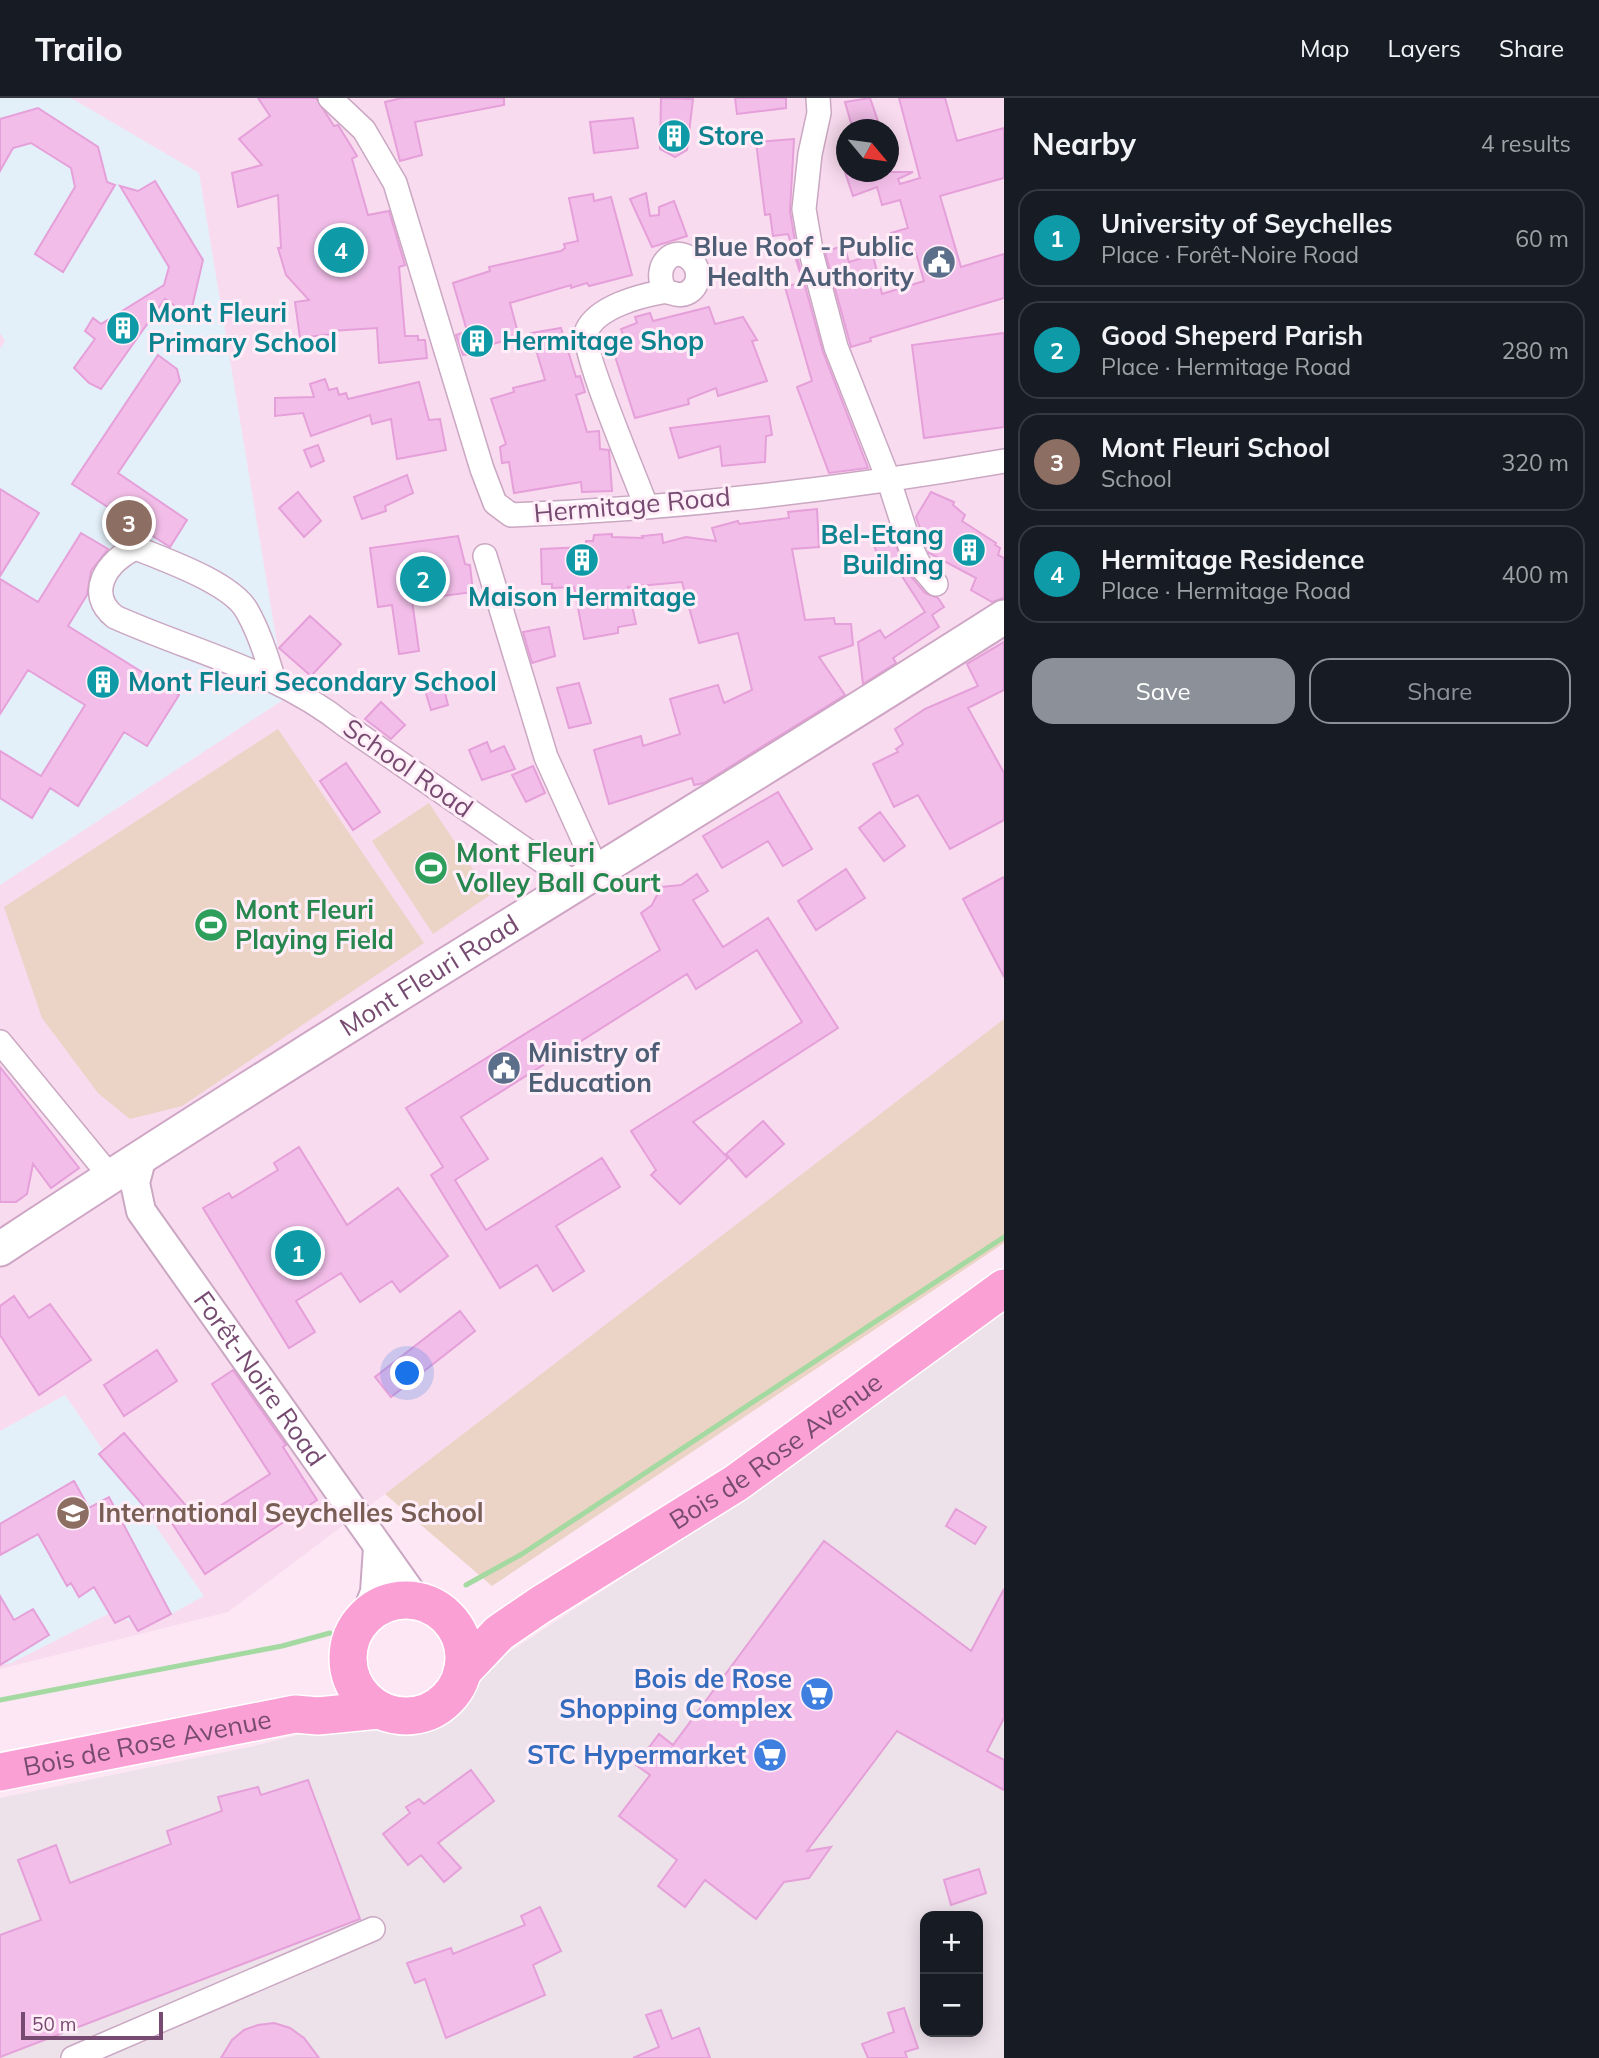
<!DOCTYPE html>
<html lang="en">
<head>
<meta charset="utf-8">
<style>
	:root { --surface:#171b24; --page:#242831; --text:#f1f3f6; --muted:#9ea1a6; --line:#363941; --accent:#8c9099 }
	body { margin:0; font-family:Mulish,sans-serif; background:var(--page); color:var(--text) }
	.controls { position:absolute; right:21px; bottom:21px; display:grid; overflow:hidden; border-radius:14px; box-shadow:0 4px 18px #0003 }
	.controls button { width:63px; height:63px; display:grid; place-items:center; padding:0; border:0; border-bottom:2px solid var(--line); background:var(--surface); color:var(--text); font:35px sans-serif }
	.compass { position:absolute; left:836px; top:21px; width:63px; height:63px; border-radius:50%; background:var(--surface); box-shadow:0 4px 18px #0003; rotate:119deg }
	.scale { position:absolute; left:21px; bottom:18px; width:142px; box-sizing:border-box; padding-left:7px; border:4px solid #774b71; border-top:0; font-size:19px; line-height:24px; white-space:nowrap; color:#774b71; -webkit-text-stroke:5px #ffeef8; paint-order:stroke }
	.you { position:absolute; left:408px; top:1276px; width:24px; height:24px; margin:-18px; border:5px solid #fff; border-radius:50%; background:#1a73e8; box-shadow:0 0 0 10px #1a73e833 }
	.badge { display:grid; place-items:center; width:46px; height:46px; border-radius:50%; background:var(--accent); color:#fff; font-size:23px; font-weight:700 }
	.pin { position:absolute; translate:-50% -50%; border:4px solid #fff; box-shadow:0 2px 7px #0006 }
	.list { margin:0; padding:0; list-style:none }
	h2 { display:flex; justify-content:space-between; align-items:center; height:91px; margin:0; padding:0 28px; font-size:30px }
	h2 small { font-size:23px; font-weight:400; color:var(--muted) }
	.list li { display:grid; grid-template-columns:46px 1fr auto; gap:21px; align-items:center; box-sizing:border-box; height:98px; margin:0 14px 14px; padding:0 14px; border:2px solid var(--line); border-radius:21px }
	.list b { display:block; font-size:26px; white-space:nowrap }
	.list p { margin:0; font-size:23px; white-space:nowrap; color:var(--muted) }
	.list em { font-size:23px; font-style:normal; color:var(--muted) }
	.actions { display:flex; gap:14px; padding:21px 28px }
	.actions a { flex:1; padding:16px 0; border:2px solid var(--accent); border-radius:21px; text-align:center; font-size:24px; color:var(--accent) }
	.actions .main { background:var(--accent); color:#fff }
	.map { position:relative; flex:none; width:1004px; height:1960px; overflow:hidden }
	header { display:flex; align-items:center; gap:42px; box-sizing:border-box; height:98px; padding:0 35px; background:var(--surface); border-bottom:2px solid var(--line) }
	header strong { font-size:33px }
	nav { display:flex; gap:38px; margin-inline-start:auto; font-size:24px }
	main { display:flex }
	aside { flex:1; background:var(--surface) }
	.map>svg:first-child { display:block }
	.residential { fill:#f9dbef; fill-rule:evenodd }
	.industrial { fill:#ede1ea; fill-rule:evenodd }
	.education { fill:#e4f0f9 }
	.green { fill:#ebd3c5 }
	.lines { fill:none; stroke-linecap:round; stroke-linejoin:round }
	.stream { stroke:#a4d9a1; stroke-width:5 }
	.building { fill:#f2bee9; stroke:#e59fd9; stroke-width:2 }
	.minor-casing { stroke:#caa7c2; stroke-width:26 }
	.tertiary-casing { stroke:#caa7c2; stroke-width:32 }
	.secondary-casing { stroke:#cea5c5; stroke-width:37 }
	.primary-casing { stroke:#fff; stroke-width:40 }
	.minor { stroke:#fff; stroke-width:23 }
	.tertiary { stroke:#fff; stroke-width:28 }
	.secondary { stroke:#fff; stroke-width:33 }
	.primary { stroke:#fba0d5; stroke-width:37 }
	.labels { text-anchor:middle; stroke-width:6; stroke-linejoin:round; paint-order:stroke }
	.culture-label { font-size:26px; font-weight:bold; fill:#0d838f; stroke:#ffeef8; text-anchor:start }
	.service-label { font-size:26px; font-weight:bold; fill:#4e5e75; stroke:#ffeef8; text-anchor:end }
	.street-label { font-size:26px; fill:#774b71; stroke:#ffeef8 }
	.leisure-label { font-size:26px; font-weight:bold; fill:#27864d; stroke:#ffeef8; text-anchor:start }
	.education-label { font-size:26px; font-weight:bold; fill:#785e54; stroke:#ffeef8; text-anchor:start }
	.shop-label { font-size:26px; font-weight:bold; fill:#366cbe; stroke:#ffeef8; text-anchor:end }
</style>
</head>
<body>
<header>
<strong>Trailo</strong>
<nav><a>Map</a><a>Layers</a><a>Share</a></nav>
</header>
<main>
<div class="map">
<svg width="1004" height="1960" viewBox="0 0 1004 1960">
	<rect width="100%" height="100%" fill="#fde7f4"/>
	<path class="residential" d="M 0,0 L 1004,0 L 1004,930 L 228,1514 L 0,1571 ZM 846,32 L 888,32 L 888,74 L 846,74 Z"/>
	<path class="industrial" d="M 1004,1204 L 1004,1960 L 0,1960 L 0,1700 L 254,1648 L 436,1602 L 720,1416 ZM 925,1818 L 978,1818 L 978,1934 L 925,1934 Z"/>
	<path class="education" d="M 0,0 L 71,0 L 199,75 L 286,600 L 0,787 L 0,251 L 5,243 L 0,235 Z
		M 65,1297 L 204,1498 L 146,1530 L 110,1515 L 11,1565 L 0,1567 L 0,1333 Z"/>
	<path class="green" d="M 278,631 L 424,845 L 182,1008 L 130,1021 L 98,995 L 42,920 L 4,809 Z
		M 429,705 L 490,797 L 433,836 L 372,743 Z
		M 1004,921 L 1004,1145 L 492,1488 L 385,1396 Z"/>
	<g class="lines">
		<path class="stream" d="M 466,1487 L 522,1456 L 1004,1139
			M 0,1602 L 282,1548 L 330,1535"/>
	</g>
	<path class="building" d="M 258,0 L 316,0 L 334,28 L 338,27 L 357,58 L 352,61 L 368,117 L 389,113 L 405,167 L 399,169 L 405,238 L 418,238 L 418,242 L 425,242 L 427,260 L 379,265 L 377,230 L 331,233 L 332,236 L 300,240 L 295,204 L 309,202 L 286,177 L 278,150 L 281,150 L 278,97 L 238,109 L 232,75 L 262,67 L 239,41 L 270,18 Z
		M 402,0 L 504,0 L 504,7 L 415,24 L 422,57 L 400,63 L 385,4 Z
		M 661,0 L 693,1 L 687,52 L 675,59 L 660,51 Z
		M 735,0 L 786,0 L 786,10 L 737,16 Z
		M 870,0 L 881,32 L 853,32 L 845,4 Z
		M 899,0 L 945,0 L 957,43 L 1004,30 L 1004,80 L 940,98 L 961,169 L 1004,156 L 1004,200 L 870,240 L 871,243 L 851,249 L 825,154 L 844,147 L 849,164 L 873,157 L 882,196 L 924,183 L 916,155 L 898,160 L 891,135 L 908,130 L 900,102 L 882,107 L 877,89 L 853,98 L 845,74 L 913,74 L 898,81 L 900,86 L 920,80 Z
		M 38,10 L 98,49 L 107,84 L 115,87 L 63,174 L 35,156 L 75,89 L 71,70 L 31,45 L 13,50 L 0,73 L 0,21 Z
		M 633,20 L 638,50 L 594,55 L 590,24 Z
		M 794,41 L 790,113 L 798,162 L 823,254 L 868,370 L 829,375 L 797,289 L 812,283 L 785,189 L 803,184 L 788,136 L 773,138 L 770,116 L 765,117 L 756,44 Z
		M 155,83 L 203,162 L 192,209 L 184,214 L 165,201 L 101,291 L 89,285 L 74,270 L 95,241 L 85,233 L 93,220 L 101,226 L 164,187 L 169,169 L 120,88 L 138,93 Z
		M 646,95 L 650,118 L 659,117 L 659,109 L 674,103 L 687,138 L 652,149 L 630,101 Z
		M 593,96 L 594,103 L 611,99 L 632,177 L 589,188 L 587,185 L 571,190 L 571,187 L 510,205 L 519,239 L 481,249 L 482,255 L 463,257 L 456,237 L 467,233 L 453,185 L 490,173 L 489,169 L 561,153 L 565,150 L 564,146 L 578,143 L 569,100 Z
		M 709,209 L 715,226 L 743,219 L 757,242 L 752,243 L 767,283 L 718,298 L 716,290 L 688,301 L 689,306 L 635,320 L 610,243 L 624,239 L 621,231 L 637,225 L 635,219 L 650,215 L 653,223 Z
		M 561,230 L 576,279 L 580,278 L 585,294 L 576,297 L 587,334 L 599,333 L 600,351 L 609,352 L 612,393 L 582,394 L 581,384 L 514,395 L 509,364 L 502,365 L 500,349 L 506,346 L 491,301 L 514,294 L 513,290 L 545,282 L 531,235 Z
		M 1004,235 L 1004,329 L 924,340 L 912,247 Z
		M 158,257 L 177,271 L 180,283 L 118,375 L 187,422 L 170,449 L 72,386 Z
		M 325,281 L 329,292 L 337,290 L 339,297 L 346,295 L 348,301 L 419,284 L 429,322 L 440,321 L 446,352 L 397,361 L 391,321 L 372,326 L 370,317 L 311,338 L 303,315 L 275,318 L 275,300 L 314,299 L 310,286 Z
		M 769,318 L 772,337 L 766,338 L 765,364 L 722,368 L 720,348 L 679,360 L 670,330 Z
		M 318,347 L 324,363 L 311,369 L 304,352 Z
		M 407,377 L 413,395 L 385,408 L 386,413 L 362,421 L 354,399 Z
		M 0,391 L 39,415 L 0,478 Z
		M 298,394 L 321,423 L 304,439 L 279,410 Z
		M 931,394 L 954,404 L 953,407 L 965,417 L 962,423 L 996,445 L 995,447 L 1000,450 L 998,457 L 1004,460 L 1004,500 L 992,504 L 971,492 L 976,480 L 929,455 L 916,419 Z
		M 817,411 L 819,449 L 792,451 L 805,522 L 834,520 L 835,526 L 851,526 L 853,547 L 819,559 L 845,597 L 704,685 L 694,687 L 692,680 L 609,706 L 594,652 L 641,638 L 643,648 L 680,636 L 670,601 L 718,587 L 724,605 L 752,592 L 738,535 L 699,545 L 682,484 L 628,489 L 636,526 L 618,529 L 618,535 L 584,541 L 574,489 L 552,490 L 552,486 L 542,486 L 541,451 L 586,449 L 586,443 L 593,443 L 594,437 L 612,436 L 612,439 L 643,440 L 642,438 L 662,436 L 663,445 L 686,439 L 716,443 L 712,430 L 738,423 L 739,426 L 789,420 L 788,414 Z
		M 81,435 L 108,451 L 91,473 L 87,497 L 68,528 L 179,597 L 147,648 L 124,634 L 78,708 L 50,690 L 32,720 L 0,700 L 0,653 L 41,678 L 85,607 L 28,572 L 0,616 L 0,481 L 38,504 Z
		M 458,438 L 465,466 L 470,467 L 473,494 L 412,502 L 419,553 L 399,556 L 392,507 L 378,509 L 370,450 Z
		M 893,441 L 908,475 L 925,495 L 938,500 L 944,509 L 932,517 L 939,529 L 893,560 L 896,565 L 863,586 L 858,544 L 880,532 L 885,540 L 925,514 L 896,469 L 883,474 L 874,447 Z
		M 310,518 L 341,546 L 311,578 L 279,550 Z
		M 549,529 L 555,558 L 532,565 L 523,534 Z
		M 1004,544 L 1004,592 L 968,610 L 1004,675 L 1004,722 L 950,751 L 918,697 L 894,709 L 873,666 L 898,654 L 896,651 L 903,646 L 895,631 L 925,611 L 978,588 L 967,566 Z
		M 442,583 L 448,607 L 431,612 L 424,589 Z
		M 579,585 L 591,625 L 569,630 L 557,590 Z
		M 381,604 L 405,627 L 391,641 L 365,621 Z
		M 487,644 L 491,654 L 504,648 L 515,671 L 482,682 L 469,652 Z
		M 346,665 L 380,714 L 353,732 L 320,683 Z
		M 533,668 L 545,695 L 526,704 L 512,677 Z
		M 778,694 L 812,751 L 783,768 L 768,743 L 722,770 L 703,738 Z
		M 880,714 L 905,748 L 884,763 L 859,730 Z
		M 846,771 L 865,800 L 816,832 L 798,803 Z
		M 697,776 L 708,793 L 693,802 L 723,849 L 768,820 L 838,930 L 693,1024 L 728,1060 L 680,1106 L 651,1077 L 656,1072 L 631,1033 L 802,924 L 757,852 L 696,891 L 687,876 L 461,1019 L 488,1061 L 455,1082 L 486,1132 L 602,1060 L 620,1089 L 556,1128 L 584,1173 L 553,1193 L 537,1167 L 500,1190 L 431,1077 L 443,1069 L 406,1010 L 660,852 L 641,815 L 652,807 L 661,789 L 681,787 Z
		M 1004,779 L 1004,879 L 963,801 Z
		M 0,969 L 79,1070 L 51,1090 L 33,1066 L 27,1096 L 16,1104 L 0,1104 Z
		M 763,1023 L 784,1046 L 746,1079 L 726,1056 Z
		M 299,1049 L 347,1127 L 398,1090 L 448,1158 L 400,1194 L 392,1183 L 360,1204 L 341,1175 L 296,1203 L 315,1234 L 289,1250 L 203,1110 L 229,1095 L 232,1100 L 278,1072 L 274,1065 Z
		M 14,1198 L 29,1220 L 50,1206 L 91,1262 L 39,1297 L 0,1237 L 0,1208 Z
		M 460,1213 L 475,1233 L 391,1299 L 375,1279 Z
		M 157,1252 L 177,1283 L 124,1318 L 104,1287 Z
		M 233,1272 L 286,1347 L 283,1349 L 317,1402 L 205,1476 L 168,1419 L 159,1426 L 99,1356 L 124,1335 L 198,1422 L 270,1376 L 212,1286 Z
		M 74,1383 L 89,1410 L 109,1399 L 171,1516 L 138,1533 L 129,1518 L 115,1525 L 94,1489 L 79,1499 L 71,1485 L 67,1488 L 38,1436 L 0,1457 L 0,1426 Z
		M 956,1411 L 986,1429 L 975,1446 L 946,1428 Z
		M 824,1443 L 971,1553 L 1004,1491 L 1004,1620 L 987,1653 L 1004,1662 L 1004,1692 L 897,1633 L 807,1753 L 831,1749 L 809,1780 L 784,1784 L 756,1821 L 705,1782 L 685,1809 L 658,1788 L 677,1762 L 619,1718 L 650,1677 L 636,1667 L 659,1636 L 673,1647 Z
		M 0,1498 L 14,1522 L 33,1511 L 49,1537 L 0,1567 Z
		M 471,1672 L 494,1703 L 438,1745 L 461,1770 L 444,1784 L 421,1757 L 408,1767 L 383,1736 L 410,1715 L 406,1709 L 419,1701 L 424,1706 Z
		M 308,1682 L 360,1821 L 0,1959 L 0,1837 L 41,1822 L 18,1762 L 56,1747 L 70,1785 L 171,1746 L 167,1733 L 222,1713 L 218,1699 L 258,1689 L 261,1697 Z
		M 979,1771 L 986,1795 L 951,1807 L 944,1782 Z
		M 540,1809 L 561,1853 L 533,1867 L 545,1897 L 446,1940 L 425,1881 L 415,1885 L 407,1865 L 451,1850 L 453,1856 L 525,1827 L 521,1818 Z
		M 904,1910 L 918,1950 L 905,1954 L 907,1960 L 868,1960 L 862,1946 L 894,1934 L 888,1915 Z
		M 661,1912 L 672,1941 L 699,1930 L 710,1960 L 633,1960 L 659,1949 L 646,1917 Z
		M 274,1925 L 290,1930 L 304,1940 L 319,1960 L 221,1960 L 232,1942 L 244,1932 L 258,1927 Z"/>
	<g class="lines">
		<g class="minor-casing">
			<path id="minor" d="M 330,0 L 364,32 L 395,85 L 482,371 L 495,405 L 511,417 C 676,411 842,391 1004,363
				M 818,0 L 819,15 L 810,56 L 804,111 L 812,158 L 836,249 L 889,383 L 910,448 L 919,466 L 936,486
				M 646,408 C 637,382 579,249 587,232 C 598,209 639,198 662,194 C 671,192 677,200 687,195 C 699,189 701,173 692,163 C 674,144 651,169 665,193
				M 485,458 L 546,659 L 597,772
				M 274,583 C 268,562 258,532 247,513 C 232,485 165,462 136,450 C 107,462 85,496 115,519 C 193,554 278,573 345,627 L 574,785
				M 0,944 L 110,1078
				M 73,1960 L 373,1831"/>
		</g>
		<g class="tertiary-casing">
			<g id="tertiary">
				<path id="s1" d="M 142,1058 L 135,1085 L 141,1113 L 417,1503"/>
				<path d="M 366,1518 L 375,1494 L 378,1450"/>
			</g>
		</g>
		<g class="secondary-casing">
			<g id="secondary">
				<path id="s2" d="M 0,1151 C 330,933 670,732 1004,519"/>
			</g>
		</g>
		<g class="primary-casing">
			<g id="primary">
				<circle cx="406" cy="1560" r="58"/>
				<path id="s3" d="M 462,1574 L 499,1535 L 540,1507 L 736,1385 L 1004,1190"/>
				<path id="s4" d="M 0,1674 L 295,1616 L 318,1618 L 379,1612"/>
			</g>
		</g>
		<use href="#minor" class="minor"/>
		<use href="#tertiary" class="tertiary"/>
		<use href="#secondary" class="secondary"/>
		<use href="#primary" class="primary"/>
	</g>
	<defs>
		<g id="building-disc" transform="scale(1.75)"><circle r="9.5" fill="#0f9aa8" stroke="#ffeef8"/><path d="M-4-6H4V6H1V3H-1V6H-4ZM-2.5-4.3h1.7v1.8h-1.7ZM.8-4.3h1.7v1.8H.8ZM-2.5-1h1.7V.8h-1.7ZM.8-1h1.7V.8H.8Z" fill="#fff"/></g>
		<g id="civic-disc" transform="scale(1.75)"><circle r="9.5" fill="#5c6f8a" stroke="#ffeef8"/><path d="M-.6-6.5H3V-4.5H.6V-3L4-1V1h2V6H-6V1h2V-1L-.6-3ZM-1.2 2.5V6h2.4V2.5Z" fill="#fff"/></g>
		<g id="stadium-disc" transform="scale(1.75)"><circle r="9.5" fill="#2e9e5b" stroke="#ffeef8"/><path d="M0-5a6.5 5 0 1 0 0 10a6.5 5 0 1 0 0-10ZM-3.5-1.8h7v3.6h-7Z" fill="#fff"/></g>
		<g id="school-disc" transform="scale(1.75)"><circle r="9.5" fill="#8d6e63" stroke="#ffeef8"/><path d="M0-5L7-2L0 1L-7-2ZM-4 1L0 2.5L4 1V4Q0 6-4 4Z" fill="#fff"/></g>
		<g id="supermarket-disc" transform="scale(1.75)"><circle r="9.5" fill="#3f7fe0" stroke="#ffeef8"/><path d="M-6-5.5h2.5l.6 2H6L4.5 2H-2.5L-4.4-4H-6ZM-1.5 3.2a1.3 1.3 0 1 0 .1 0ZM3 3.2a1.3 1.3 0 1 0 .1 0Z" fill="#fff"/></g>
	</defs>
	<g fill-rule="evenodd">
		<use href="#building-disc" x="674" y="38"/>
		<use href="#civic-disc" x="939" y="164"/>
		<use href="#building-disc" x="123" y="230"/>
		<use href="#building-disc" x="477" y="243"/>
		<use href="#building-disc" x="969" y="452"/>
		<use href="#building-disc" x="582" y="462"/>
		<use href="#building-disc" x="103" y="584"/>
		<use href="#stadium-disc" x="431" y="770"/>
		<use href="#stadium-disc" x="211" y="827"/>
		<use href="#civic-disc" x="504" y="970"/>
		<use href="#school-disc" x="73" y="1415"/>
		<use href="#supermarket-disc" x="817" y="1596"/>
		<use href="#supermarket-disc" x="770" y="1657"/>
	</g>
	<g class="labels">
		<g class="culture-label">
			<text x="698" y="47">Store</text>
			<text x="148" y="224">Mont Fleuri<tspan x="148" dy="30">Primary School</tspan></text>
			<text x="502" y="252">Hermitage Shop</text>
			<text x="944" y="446" text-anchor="end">Bel-Etang<tspan x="944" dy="30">Building</tspan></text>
			<text x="582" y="508" text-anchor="middle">Maison Hermitage</text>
			<text x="128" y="593">Mont Fleuri Secondary School</text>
		</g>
		<g class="service-label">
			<text x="914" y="158">Blue Roof - Public<tspan x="914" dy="30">Health Authority</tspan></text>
			<text x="528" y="964" text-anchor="start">Ministry of<tspan x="528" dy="30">Education</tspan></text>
		</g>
		<g class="street-label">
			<text transform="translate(632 407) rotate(-5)" y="9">Hermitage Road</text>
			<text transform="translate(408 670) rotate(35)" y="9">School Road</text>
			<text dy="9" stroke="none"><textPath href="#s2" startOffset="509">Mont Fleuri Road</textPath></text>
			<text dy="9" stroke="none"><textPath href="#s1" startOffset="262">Forêt-Noire Road</textPath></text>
			<text dy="9" stroke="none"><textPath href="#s3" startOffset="385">Bois de Rose Avenue</textPath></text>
			<text dy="9" stroke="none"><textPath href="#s4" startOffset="150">Bois de Rose Avenue</textPath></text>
		</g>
		<g class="leisure-label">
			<text x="456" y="764">Mont Fleuri<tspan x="456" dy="30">Volley Ball Court</tspan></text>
			<text x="235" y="821">Mont Fleuri<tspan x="235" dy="30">Playing Field</tspan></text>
		</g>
		<g class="education-label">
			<text x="98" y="1424">International Seychelles School</text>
		</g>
		<g class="shop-label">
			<text x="792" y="1590">Bois de Rose<tspan x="792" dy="30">Shopping Complex</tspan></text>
			<text x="746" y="1666">STC Hypermarket</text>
		</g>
	</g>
</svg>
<div class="controls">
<button>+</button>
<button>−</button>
</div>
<svg class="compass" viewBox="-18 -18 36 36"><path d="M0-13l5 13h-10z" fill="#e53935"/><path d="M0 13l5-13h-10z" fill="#9ea1a6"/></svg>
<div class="scale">50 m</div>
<div class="you"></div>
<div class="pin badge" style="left:298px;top:1155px;background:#0f9aa8">1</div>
<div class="pin badge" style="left:423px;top:481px;background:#0f9aa8">2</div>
<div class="pin badge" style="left:129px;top:425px;background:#8d6e63">3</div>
<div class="pin badge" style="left:341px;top:152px;background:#0f9aa8">4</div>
</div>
<aside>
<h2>Nearby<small>4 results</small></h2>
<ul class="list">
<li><span class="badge" style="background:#0f9aa8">1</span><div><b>University of Seychelles</b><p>Place · Forêt-Noire Road</p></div><em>60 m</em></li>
<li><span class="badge" style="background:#0f9aa8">2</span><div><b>Good Sheperd Parish</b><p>Place · Hermitage Road</p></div><em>280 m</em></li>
<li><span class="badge" style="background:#8d6e63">3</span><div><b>Mont Fleuri School</b><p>School</p></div><em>320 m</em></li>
<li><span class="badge" style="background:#0f9aa8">4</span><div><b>Hermitage Residence</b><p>Place · Hermitage Road</p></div><em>400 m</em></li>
</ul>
<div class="actions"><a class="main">Save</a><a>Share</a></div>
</aside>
</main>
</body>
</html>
